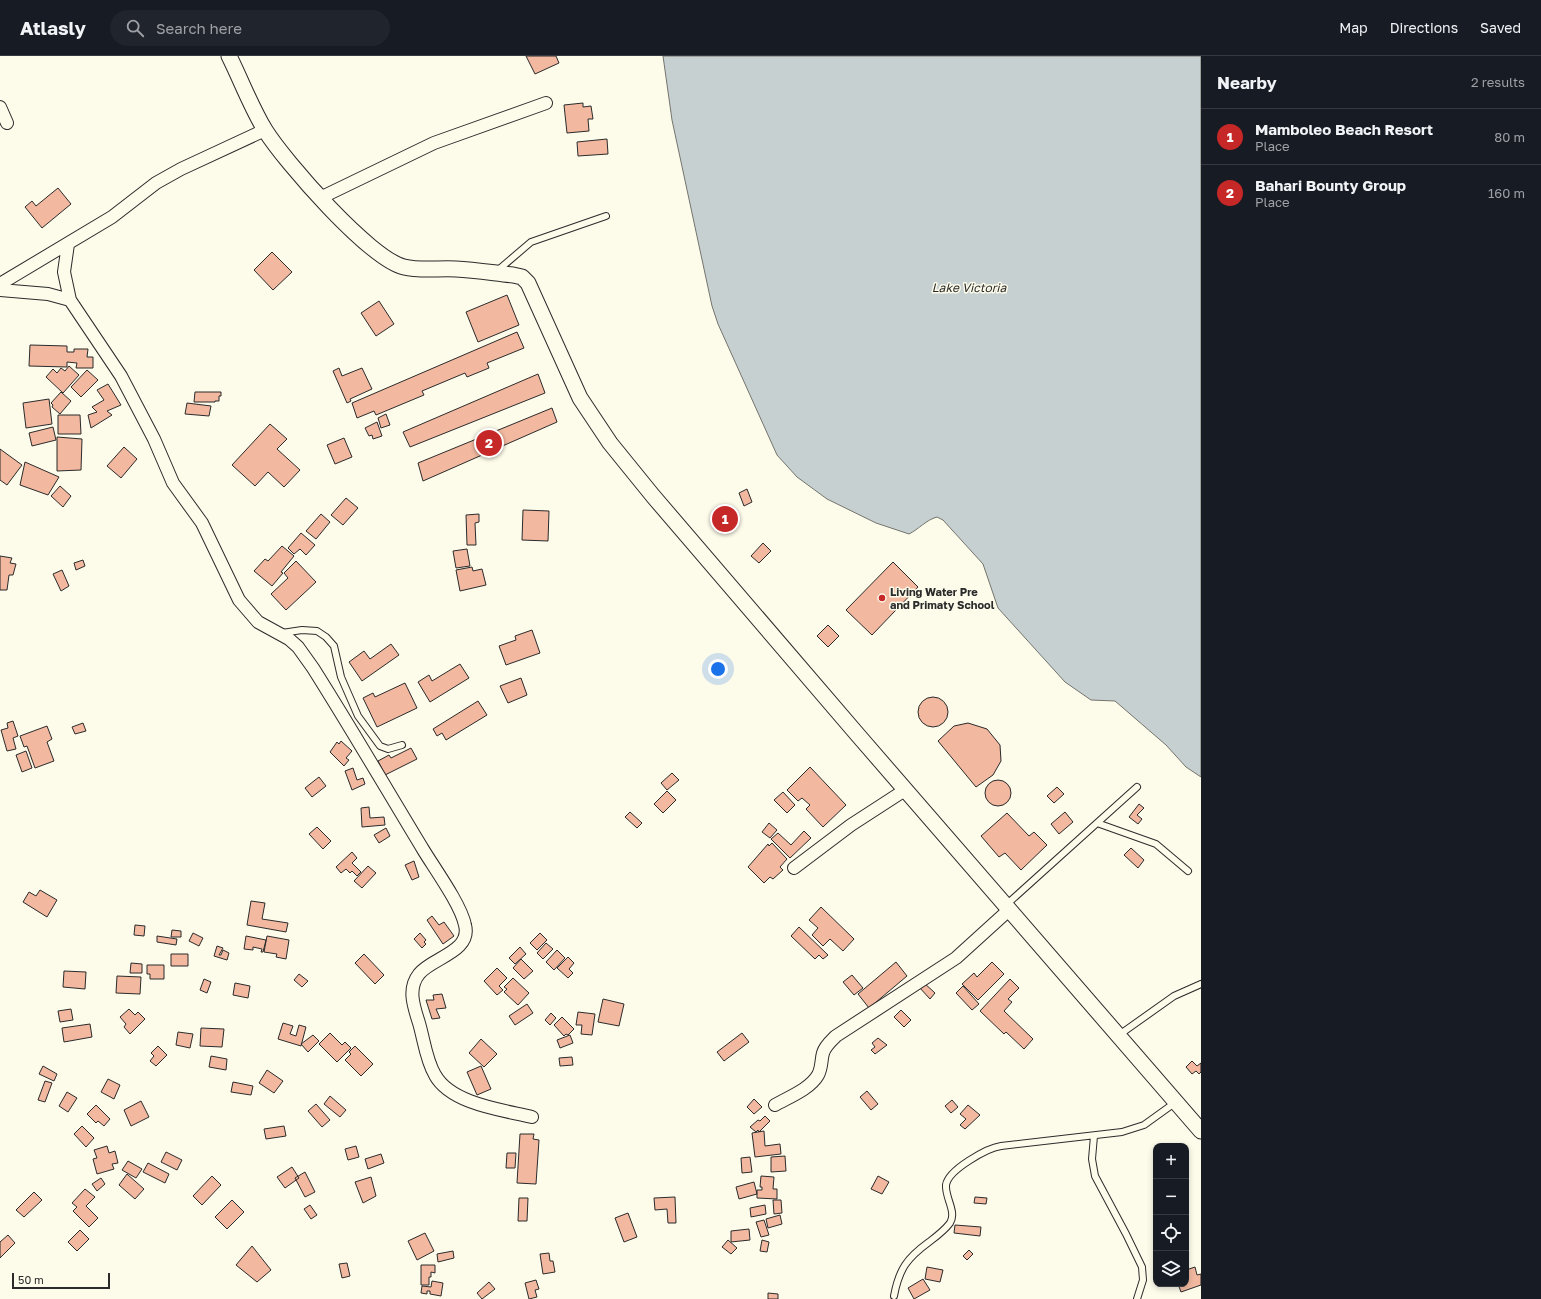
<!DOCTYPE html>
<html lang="en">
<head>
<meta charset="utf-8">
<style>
	:root { --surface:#171b24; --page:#20242c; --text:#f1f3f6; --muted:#9ea1a6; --line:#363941; --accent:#c62828 }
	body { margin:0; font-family:"Golos Text",sans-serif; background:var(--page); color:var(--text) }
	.controls { position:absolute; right:12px; bottom:12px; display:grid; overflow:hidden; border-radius:8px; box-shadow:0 2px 6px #0003 }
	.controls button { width:36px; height:36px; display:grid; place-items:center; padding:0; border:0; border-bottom:1px solid var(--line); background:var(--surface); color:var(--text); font:20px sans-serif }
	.scale { position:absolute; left:12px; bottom:10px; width:98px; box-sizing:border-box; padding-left:4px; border:2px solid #2b2b2b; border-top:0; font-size:11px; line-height:14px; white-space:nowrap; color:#2b2b2b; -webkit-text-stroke:3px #fdfbea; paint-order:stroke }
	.you { position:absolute; left:718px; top:613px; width:14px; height:14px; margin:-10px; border:3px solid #fff; border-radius:50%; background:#1a73e8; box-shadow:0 0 0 6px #1a73e833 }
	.badge { display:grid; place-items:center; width:26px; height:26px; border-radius:50%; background:var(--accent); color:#fff; font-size:13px; font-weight:700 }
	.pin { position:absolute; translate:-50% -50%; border:2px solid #fff; box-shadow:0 1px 4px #0006 }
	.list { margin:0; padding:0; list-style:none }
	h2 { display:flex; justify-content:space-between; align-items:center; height:52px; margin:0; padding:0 16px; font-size:17px }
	h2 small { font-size:13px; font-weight:400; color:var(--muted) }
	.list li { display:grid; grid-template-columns:26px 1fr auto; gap:12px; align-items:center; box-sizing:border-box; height:56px; padding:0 16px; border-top:1px solid var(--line) }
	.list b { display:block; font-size:15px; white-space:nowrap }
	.list p { margin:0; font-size:13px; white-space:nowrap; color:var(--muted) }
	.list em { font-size:13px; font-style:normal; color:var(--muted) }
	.icon { flex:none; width:22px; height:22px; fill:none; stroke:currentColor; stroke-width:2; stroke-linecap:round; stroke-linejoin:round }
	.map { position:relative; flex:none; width:1201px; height:1243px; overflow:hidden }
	header { display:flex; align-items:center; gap:24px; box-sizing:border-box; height:56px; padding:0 20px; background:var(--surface); border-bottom:1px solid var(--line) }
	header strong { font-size:19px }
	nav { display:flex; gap:22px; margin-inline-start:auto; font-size:14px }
	.search { width:280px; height:36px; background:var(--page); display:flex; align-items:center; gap:10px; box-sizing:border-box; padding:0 14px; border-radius:22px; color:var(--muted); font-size:15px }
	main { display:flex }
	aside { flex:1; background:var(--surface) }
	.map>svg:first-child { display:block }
	.water { fill:#c7d0d0; stroke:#74746e }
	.building { fill:#f2b8a0; stroke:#2b2b2b }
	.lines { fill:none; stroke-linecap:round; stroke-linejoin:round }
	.service-casing { stroke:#2b2b2b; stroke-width:8 }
	.minor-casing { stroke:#2b2b2b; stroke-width:14 }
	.tertiary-casing { stroke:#2b2b2b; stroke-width:17 }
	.service { stroke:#fdfbea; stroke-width:6 }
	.minor { stroke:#fdfbea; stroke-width:12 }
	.tertiary { stroke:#fdfbea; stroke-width:15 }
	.poi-dot { fill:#c62828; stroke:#fdfbea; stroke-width:1.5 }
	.labels { text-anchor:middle; stroke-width:3; stroke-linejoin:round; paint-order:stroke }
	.poi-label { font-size:11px; font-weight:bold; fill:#2b2b2b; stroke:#fdfbea; text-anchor:start }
	.water-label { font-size:12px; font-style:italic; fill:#2b2b2b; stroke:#fdfbea }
</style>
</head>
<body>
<header>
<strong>Atlasly</strong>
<div class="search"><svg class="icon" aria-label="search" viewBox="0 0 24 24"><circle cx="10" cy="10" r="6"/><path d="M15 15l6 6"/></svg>Search here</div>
<nav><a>Map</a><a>Directions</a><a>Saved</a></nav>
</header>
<main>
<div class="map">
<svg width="1201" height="1243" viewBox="0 0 1201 1243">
	<rect width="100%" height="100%" fill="#fdfbea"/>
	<path class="water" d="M 663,0 L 1201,0 L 1201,721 L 1186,711 L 1166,689 L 1115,645 L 1091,644 L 1065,626 L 998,552 L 983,508 L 943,464 L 937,461 C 926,464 919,473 909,478 L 876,467 L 827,443 L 797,421 L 777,399 L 718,268 L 712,250 L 672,64 Z"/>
	<path class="building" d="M 526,0 L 556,0 L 559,7 L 535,18 Z
		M 583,47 L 583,51 L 591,50 L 593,63 L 588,63 L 589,75 L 567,77 L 564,49 Z
		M 607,83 L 608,98 L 578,100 L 577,86 Z
		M 58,132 L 71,148 L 42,172 L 25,151 L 32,145 L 36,150 Z
		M 272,196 L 292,216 L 273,234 L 254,214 Z
		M 507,239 L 519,269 L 478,286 L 466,256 Z
		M 379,245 L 394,268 L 376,280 L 361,257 Z
		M 517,276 L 524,292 L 487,307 L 489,312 L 467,321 L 465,317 L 422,335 L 424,339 L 376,359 L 374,355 L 357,362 L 352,347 Z
		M 30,289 L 67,290 L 67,296 L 74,296 L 74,293 L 88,293 L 87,301 L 93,301 L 93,312 L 76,312 L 77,307 L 67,306 L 67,311 L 29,310 Z
		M 69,310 L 79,319 L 63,337 L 46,321 L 53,313 L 57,317 L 61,312 L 65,315 Z
		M 339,312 L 342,320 L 362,312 L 372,333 L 350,343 L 351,345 L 347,347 L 333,315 Z
		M 87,314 L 98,324 L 81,341 L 71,331 Z
		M 538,318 L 545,337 L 410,391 L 403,376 Z
		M 108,328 L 121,349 L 107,355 L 112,359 L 91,372 L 88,359 L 97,356 L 92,351 L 104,344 L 97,334 Z
		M 61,336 L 71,345 L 60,358 L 52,351 L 53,349 L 51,347 Z
		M 195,336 L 221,336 L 221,340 L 219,340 L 219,345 L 215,345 L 215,346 L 194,346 Z
		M 49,343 L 52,368 L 26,372 L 23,347 Z
		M 187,347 L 211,350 L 209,360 L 185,358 Z
		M 552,352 L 557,366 L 423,425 L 418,407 Z
		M 386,358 L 390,369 L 381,372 L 378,362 Z
		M 58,359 L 80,359 L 81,378 L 58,378 Z
		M 377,366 L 382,380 L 373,383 L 372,379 L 369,380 L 365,372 Z
		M 270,368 L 287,383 L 277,393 L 300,414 L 284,431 L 268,416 L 255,430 L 232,409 Z
		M 53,371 L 56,384 L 32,390 L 29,377 Z
		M 57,381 L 82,383 L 81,414 L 57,415 Z
		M 344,382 L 352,401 L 335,408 L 327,389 Z
		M 124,391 L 137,403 L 121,422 L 107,410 Z
		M 0,393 L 22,409 L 7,429 L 0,424 Z
		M 25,406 L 59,421 L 48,439 L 20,429 Z
		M 60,430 L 71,440 L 63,451 L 51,440 Z
		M 747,433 L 752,446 L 744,450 L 739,437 Z
		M 346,442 L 358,452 L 343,469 L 331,459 Z
		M 732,451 L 735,471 L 719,474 L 716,454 Z
		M 523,454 L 549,455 L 548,485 L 522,484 Z
		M 321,458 L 330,466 L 316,483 L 306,475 Z
		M 479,458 L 479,466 L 475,467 L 476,489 L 467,489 L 466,459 Z
		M 301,477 L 315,489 L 306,499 L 300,493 L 294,498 L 288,492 Z
		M 763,487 L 771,495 L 759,507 L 751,500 Z
		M 282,490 L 294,500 L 281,516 L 283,517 L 272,530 L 254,515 L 265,503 L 268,505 Z
		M 467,493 L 470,510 L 456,512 L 453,495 Z
		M 0,500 L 12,502 L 10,507 L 16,508 L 13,519 L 9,519 L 7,534 L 0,534 Z
		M 83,504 L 85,510 L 76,514 L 74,507 Z
		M 296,505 L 316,526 L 286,554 L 271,538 L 288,522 L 284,517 Z
		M 893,506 L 918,531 L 872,579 L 846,554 Z
		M 472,511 L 473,515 L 482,513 L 486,529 L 460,535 L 456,514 Z
		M 62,514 L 69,530 L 61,535 L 53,518 Z
		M 828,569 L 839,580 L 828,591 L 817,580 Z
		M 532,574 L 540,597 L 506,609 L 499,590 L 516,584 L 515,580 Z
		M 391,588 L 399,599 L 362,625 L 349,606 L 364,595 L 370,603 Z
		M 460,608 L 469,622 L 430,646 L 418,626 L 429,619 L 432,625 Z
		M 521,622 L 527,639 L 508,647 L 500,630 Z
		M 405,627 L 417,652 L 377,671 L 363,642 L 373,637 L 375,641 Z
		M918 656a15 15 0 1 1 30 0a15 15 0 1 1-30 0Z
		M 478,645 L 487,659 L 446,684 L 442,677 L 437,680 L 433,673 Z
		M 13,665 L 18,680 L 13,682 L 16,693 L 7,695 L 1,674 L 8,672 L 7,667 Z
		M 83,667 L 86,675 L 75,678 L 72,671 Z
		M 968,667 L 987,673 L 1000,689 L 1001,705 L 993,719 L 976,731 L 938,685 L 954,670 Z
		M 47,670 L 52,683 L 47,686 L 54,705 L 35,712 L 27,690 L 24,691 L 20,680 Z
		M 341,685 L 352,695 L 346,702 L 349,704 L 344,710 L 330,696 L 337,686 L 339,688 Z
		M 411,692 L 417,703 L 385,719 L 378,705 L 389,699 L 391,702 Z
		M 26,695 L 32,712 L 22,716 L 16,699 Z
		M 810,711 L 846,749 L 823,771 L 806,753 L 810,749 L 802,742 L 798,745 L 787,734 Z
		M 353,712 L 357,724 L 363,722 L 365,728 L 352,734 L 345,715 Z
		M 672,717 L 679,724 L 667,734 L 661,727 Z
		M 319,721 L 326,730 L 312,741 L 305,732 Z
		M985 737a13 13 0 1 1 26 0a13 13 0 1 1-26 0Z
		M 1057,731 L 1064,738 L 1054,747 L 1047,740 Z
		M 667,735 L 676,744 L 663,757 L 654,748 Z
		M 783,736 L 795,749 L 787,757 L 774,744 Z
		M 1139,748 L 1144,752 L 1137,759 L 1142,763 L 1138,768 L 1129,761 Z
		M 369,751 L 370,762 L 384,761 L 385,769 L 362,771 L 361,752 Z
		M 630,756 L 642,767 L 637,772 L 625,761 Z
		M 1065,756 L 1073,766 L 1059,778 L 1051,768 Z
		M 1007,757 L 1029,780 L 1034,776 L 1047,789 L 1021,814 L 1005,797 L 999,801 L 981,780 Z
		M 769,767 L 777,774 L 770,782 L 762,776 Z
		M 317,771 L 331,785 L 323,793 L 309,778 Z
		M 386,772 L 390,780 L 379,787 L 374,779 Z
		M 804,775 L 811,782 L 790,802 L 771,783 L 778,777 L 791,789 Z
		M 772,787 L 787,803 L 780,811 L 783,814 L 773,823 L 770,821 L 764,827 L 748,811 L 768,788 L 769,790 Z
		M 1131,792 L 1144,804 L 1138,812 L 1124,799 Z
		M 352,796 L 357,802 L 352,807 L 361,816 L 357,820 L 352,815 L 350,817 L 346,813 L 341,817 L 336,811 Z
		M 414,805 L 419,821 L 412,824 L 405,809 Z
		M 368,810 L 376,817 L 362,832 L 354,825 Z
		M 40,834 L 57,844 L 47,861 L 23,846 L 29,836 L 36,840 Z
		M 251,845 L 265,847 L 262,863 L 288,867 L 286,876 L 247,869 Z
		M 821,851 L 854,883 L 843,895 L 830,883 L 823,890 L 812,879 L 818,872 L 809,864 Z
		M 432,860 L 439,869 L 444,866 L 454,880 L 443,888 L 427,864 Z
		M 135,869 L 145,870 L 144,880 L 134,879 Z
		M 799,871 L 828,899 L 823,903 L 819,899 L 815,903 L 791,880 Z
		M 172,874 L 181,875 L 181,881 L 171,881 Z
		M 193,877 L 203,882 L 199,890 L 189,885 Z
		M 420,877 L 426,884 L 424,886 L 426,888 L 422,892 L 414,883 Z
		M 540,877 L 547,884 L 537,894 L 530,887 Z
		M 157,880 L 177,883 L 176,889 L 157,886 Z
		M 246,880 L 266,884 L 263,896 L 261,896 L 262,893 L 253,891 L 253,894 L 244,893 Z
		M 267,880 L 289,884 L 286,903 L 276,901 L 277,898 L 264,896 Z
		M 546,887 L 553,893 L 543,903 L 537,897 Z
		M 217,890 L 223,892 L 219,899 L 221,899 L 223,894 L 229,897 L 227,904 L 214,900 Z
		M 520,891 L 526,898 L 515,908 L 509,902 Z
		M 557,894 L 565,902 L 554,914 L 546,906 Z
		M 171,898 L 188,898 L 188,910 L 171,910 Z
		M 364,898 L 384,919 L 375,928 L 355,907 Z
		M 568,901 L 574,907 L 569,913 L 573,917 L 568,922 L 557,912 Z
		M 521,903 L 533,915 L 524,923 L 513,912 Z
		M 896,906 L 907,920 L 869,952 L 858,938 Z
		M 992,906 L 1004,918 L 978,944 L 962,928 L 974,917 L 977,921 Z
		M 131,907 L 142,908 L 142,917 L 130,917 Z
		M 147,909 L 164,909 L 164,923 L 150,923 L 150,918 L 147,918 Z
		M 497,912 L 507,922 L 499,930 L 503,934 L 497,939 L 484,925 Z
		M 64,915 L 86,916 L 85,933 L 63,931 Z
		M 299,918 L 308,925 L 302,931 L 294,924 Z
		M 852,919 L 863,932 L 854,939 L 843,926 Z
		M 117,920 L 141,921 L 140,938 L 116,937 Z
		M 513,922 L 529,937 L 518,949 L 504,936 L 507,933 L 504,931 Z
		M 204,923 L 211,926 L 207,937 L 200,934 Z
		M 1010,923 L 1019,932 L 1008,943 L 1012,946 L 1004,955 L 1033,983 L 1024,993 L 1006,976 L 1004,978 L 980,955 Z
		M 923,926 L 935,937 L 930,943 L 919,931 Z
		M 235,927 L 250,930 L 248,942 L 233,939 Z
		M 963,930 L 979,948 L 972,954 L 956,937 Z
		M 442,938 L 446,952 L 436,953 L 440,962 L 432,963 L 426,944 L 434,944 L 433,939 Z
		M 603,943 L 624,948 L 619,970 L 598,966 Z
		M 527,948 L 533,957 L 515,969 L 509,960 Z
		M 71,953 L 73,964 L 60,966 L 58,955 Z
		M 129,953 L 135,959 L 138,956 L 145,963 L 130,978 L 124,971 L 126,968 L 120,961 Z
		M 901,954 L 911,964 L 904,971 L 894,961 Z
		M 578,956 L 595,958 L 592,979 L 581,978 L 582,969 L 576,969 Z
		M 551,957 L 556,962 L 550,969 L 545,964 Z
		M 562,961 L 574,973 L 568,979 L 566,978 L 564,980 L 554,969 Z
		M 283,967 L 293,970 L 290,978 L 296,980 L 299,969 L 306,971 L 301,990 L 278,983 Z
		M 90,968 L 92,981 L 64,986 L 62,972 Z
		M 201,972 L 224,973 L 222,991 L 200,990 Z
		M 178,976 L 193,978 L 190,992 L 176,989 Z
		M 330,977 L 342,989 L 345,986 L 351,992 L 337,1006 L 319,988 Z
		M 742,977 L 749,986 L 724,1005 L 717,996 Z
		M 313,979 L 319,985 L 308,996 L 301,988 Z
		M 570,979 L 573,987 L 560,992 L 557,984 Z
		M 878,982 L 887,989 L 875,998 L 871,994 L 875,991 L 872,987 Z
		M 481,983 L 497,998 L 484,1011 L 469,997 Z
		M 158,990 L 167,999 L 156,1010 L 150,1005 L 154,1000 L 151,997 Z
		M 355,990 L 373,1008 L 361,1020 L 345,1004 L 351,998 L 349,996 Z
		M 211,1000 L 227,1003 L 226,1014 L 209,1011 Z
		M 572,1001 L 573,1009 L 560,1010 L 559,1002 Z
		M 1192,1005 L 1197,1010 L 1201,1007 L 1201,1016 L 1199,1018 L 1196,1015 L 1192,1018 L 1186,1011 Z
		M 43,1010 L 57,1018 L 54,1025 L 39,1018 Z
		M 481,1010 L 491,1033 L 477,1039 L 467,1016 Z
		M 267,1014 L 283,1025 L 274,1037 L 259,1027 Z
		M 108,1023 L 120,1029 L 114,1043 L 101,1036 Z
		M 45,1025 L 52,1027 L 45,1046 L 38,1044 Z
		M 233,1026 L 253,1030 L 251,1039 L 231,1036 Z
		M 867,1035 L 878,1048 L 871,1054 L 860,1041 Z
		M 67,1036 L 77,1042 L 68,1056 L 59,1050 Z
		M 330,1040 L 346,1054 L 340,1061 L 324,1048 Z
		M 754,1043 L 762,1051 L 754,1058 L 747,1051 Z
		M 952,1044 L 958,1051 L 951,1057 L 945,1050 Z
		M 141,1045 L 149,1061 L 131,1070 L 124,1054 Z
		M 316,1048 L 330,1064 L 322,1071 L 308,1055 Z
		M 96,1049 L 110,1063 L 104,1070 L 98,1065 L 96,1067 L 87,1058 Z
		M 968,1049 L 980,1059 L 965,1073 L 960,1069 L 966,1063 L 960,1058 Z
		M 765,1060 L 770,1065 L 759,1076 L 758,1074 L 756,1076 L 750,1071 L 758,1064 L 760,1065 Z
		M 82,1070 L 94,1082 L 86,1091 L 74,1078 Z
		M 284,1070 L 286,1080 L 266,1083 L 264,1073 Z
		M 764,1075 L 765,1090 L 780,1088 L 781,1098 L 755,1101 L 752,1077 Z
		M 520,1078 L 534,1078 L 533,1083 L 539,1084 L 536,1128 L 517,1127 Z
		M 107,1090 L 109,1097 L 115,1095 L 118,1107 L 112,1108 L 114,1113 L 97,1118 L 93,1103 L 97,1102 L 94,1094 Z
		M 356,1090 L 359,1101 L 348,1104 L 345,1093 Z
		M 166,1096 L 182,1104 L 177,1114 L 161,1106 Z
		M 507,1097 L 516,1097 L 515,1112 L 506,1112 Z
		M 381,1098 L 384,1107 L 368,1113 L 365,1103 Z
		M 785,1100 L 786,1115 L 771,1116 L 771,1101 Z
		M 750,1101 L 752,1116 L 742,1117 L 741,1102 Z
		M 128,1105 L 142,1113 L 136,1122 L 122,1114 Z
		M 148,1107 L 169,1118 L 165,1127 L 143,1116 Z
		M 292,1111 L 299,1122 L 285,1132 L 277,1121 Z
		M 305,1116 L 315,1136 L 305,1141 L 295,1122 Z
		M 127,1118 L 144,1133 L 135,1143 L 119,1129 Z
		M 212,1120 L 221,1129 L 202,1149 L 193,1140 Z
		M 761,1120 L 774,1121 L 773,1133 L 777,1133 L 777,1143 L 757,1142 L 757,1134 L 762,1134 L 762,1131 L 760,1131 Z
		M 878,1120 L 889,1126 L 882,1138 L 871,1133 Z
		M 371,1121 L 376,1140 L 363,1147 L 355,1126 Z
		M 101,1122 L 105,1128 L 97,1135 L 92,1128 Z
		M 754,1126 L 757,1138 L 739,1143 L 736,1131 Z
		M 85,1133 L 95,1141 L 86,1150 L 98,1162 L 89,1171 L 73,1155 L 77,1151 L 72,1147 Z
		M 34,1136 L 42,1144 L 24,1161 L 16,1154 Z
		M 675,1141 L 676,1167 L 668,1167 L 667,1153 L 655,1154 L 654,1142 Z
		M 975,1141 L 987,1142 L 986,1148 L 974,1147 Z
		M 519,1142 L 528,1142 L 527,1165 L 518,1165 Z
		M 232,1144 L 244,1156 L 227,1173 L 215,1161 Z
		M 773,1144 L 781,1144 L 782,1157 L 774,1158 Z
		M 310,1149 L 317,1159 L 311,1163 L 304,1153 Z
		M 765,1149 L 766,1158 L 751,1161 L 750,1152 Z
		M 628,1157 L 637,1181 L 624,1186 L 615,1162 Z
		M 780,1159 L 782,1168 L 768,1172 L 766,1163 Z
		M 764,1164 L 769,1179 L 761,1181 L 756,1166 Z
		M 955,1169 L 981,1171 L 980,1180 L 954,1177 Z
		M 749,1173 L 750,1184 L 731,1186 L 731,1175 Z
		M 80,1174 L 89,1183 L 77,1195 L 68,1186 Z
		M 425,1177 L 434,1195 L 417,1204 L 408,1185 Z
		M 8,1179 L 15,1187 L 0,1202 L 0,1186 Z
		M 728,1184 L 737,1192 L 731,1198 L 722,1191 Z
		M 762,1184 L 769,1186 L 767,1196 L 760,1195 Z
		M 252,1190 L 271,1214 L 257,1226 L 236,1209 Z
		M 969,1194 L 973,1198 L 967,1204 L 963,1200 Z
		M 453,1195 L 454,1202 L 438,1206 L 437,1198 Z
		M 549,1197 L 550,1205 L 553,1205 L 555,1216 L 543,1218 L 540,1198 Z
		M 347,1207 L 350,1220 L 342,1222 L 339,1208 Z
		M 421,1209 L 435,1209 L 435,1217 L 431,1216 L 431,1221 L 429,1221 L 429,1229 L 421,1229 Z
		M 927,1211 L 943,1214 L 940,1226 L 925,1223 Z
		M 1195,1211 L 1197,1219 L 1201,1218 L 1201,1229 L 1181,1236 L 1178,1228 L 1186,1228 L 1186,1214 Z
		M 923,1223 L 930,1234 L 914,1243 L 908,1232 Z
		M 536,1224 L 539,1233 L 535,1234 L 537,1241 L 529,1243 L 525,1227 Z
		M 432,1225 L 443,1227 L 441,1240 L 430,1238 L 430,1235 L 427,1235 L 427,1238 L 421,1237 L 422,1230 L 431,1231 Z
		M 489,1226 L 495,1233 L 482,1243 L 477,1237 Z
		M 768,1237 L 778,1238 L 778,1243 L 768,1243 Z"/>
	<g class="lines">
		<g class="service-casing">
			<path id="service" d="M 497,215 L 531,186 L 606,160
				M 282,577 L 302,574 L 317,575 L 326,581 L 334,590 L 341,621 L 358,660 L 380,690 L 388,693 L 402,689
				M 1097,767 L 1156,788 L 1188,815
				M 1006,849 L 1137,731
				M 1119,979 L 1174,940 L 1201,928
				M 1094,1080 L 1092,1103 L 1095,1120 L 1126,1178 L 1142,1211 L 1143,1224 L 1137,1243
				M 894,1240 C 899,1213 907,1202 929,1186 C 937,1180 944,1175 950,1167 C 957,1156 945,1142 946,1129 C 948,1114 987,1092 1001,1090 L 1122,1076 L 1144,1069 L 1176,1046"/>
		</g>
		<g class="minor-casing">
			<path id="minor" d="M 0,51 L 7,67
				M 320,142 L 434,87 L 546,47
				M 68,188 L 64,216 L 70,244 L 121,320 L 154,383 L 173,427 L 202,467 L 239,544 L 258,566 L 289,583 L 298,591 L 313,612 C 351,672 387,734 424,795 C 435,813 461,849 465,869 C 472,896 431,902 419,918 C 407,933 414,951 419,967 C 424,984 426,1004 435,1019 C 451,1048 503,1054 532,1061
				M 0,228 L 112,161 L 156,127 L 181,113 L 265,74
				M 0,234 L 48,238 L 70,244
				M 794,812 L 851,769 L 905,734
				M 775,1049 C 789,1041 810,1033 818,1019 C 822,1012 821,1004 823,997 C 825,990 831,985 836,980 L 956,902 L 1010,853"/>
		</g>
		<g class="tertiary-casing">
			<path id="tertiary" d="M 229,0 C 241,24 251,51 265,74 C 285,106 370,203 404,211 C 420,215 439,212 456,213 C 475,214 494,217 513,219 L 522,221 L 528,227 L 580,342 L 610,387 L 653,440 L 857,678 L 1201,1075"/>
		</g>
		<use href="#service" class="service"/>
		<use href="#minor" class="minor"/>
		<use href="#tertiary" class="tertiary"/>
	</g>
	<circle class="poi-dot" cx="882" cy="542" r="4"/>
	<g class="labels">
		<g class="poi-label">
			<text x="890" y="540">Living Water Pre<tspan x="890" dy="13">and Primaty School</tspan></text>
		</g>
		<g class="water-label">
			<text x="969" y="236">Lake Victoria</text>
		</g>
	</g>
</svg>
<div class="controls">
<button>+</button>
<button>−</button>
<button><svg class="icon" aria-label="locate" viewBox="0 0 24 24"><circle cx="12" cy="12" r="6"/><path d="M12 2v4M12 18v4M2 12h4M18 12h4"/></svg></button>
<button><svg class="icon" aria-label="layers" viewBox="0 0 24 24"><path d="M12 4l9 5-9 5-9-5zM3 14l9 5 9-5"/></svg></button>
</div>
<div class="scale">50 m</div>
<div class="you"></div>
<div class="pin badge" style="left:725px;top:463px">1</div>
<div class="pin badge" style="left:489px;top:387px">2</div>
</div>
<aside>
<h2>Nearby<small>2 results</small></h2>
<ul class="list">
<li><span class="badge">1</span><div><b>Mamboleo Beach Resort</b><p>Place</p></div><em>80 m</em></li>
<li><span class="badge">2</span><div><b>Bahari Bounty Group</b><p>Place</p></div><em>160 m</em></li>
</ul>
</aside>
</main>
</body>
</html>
